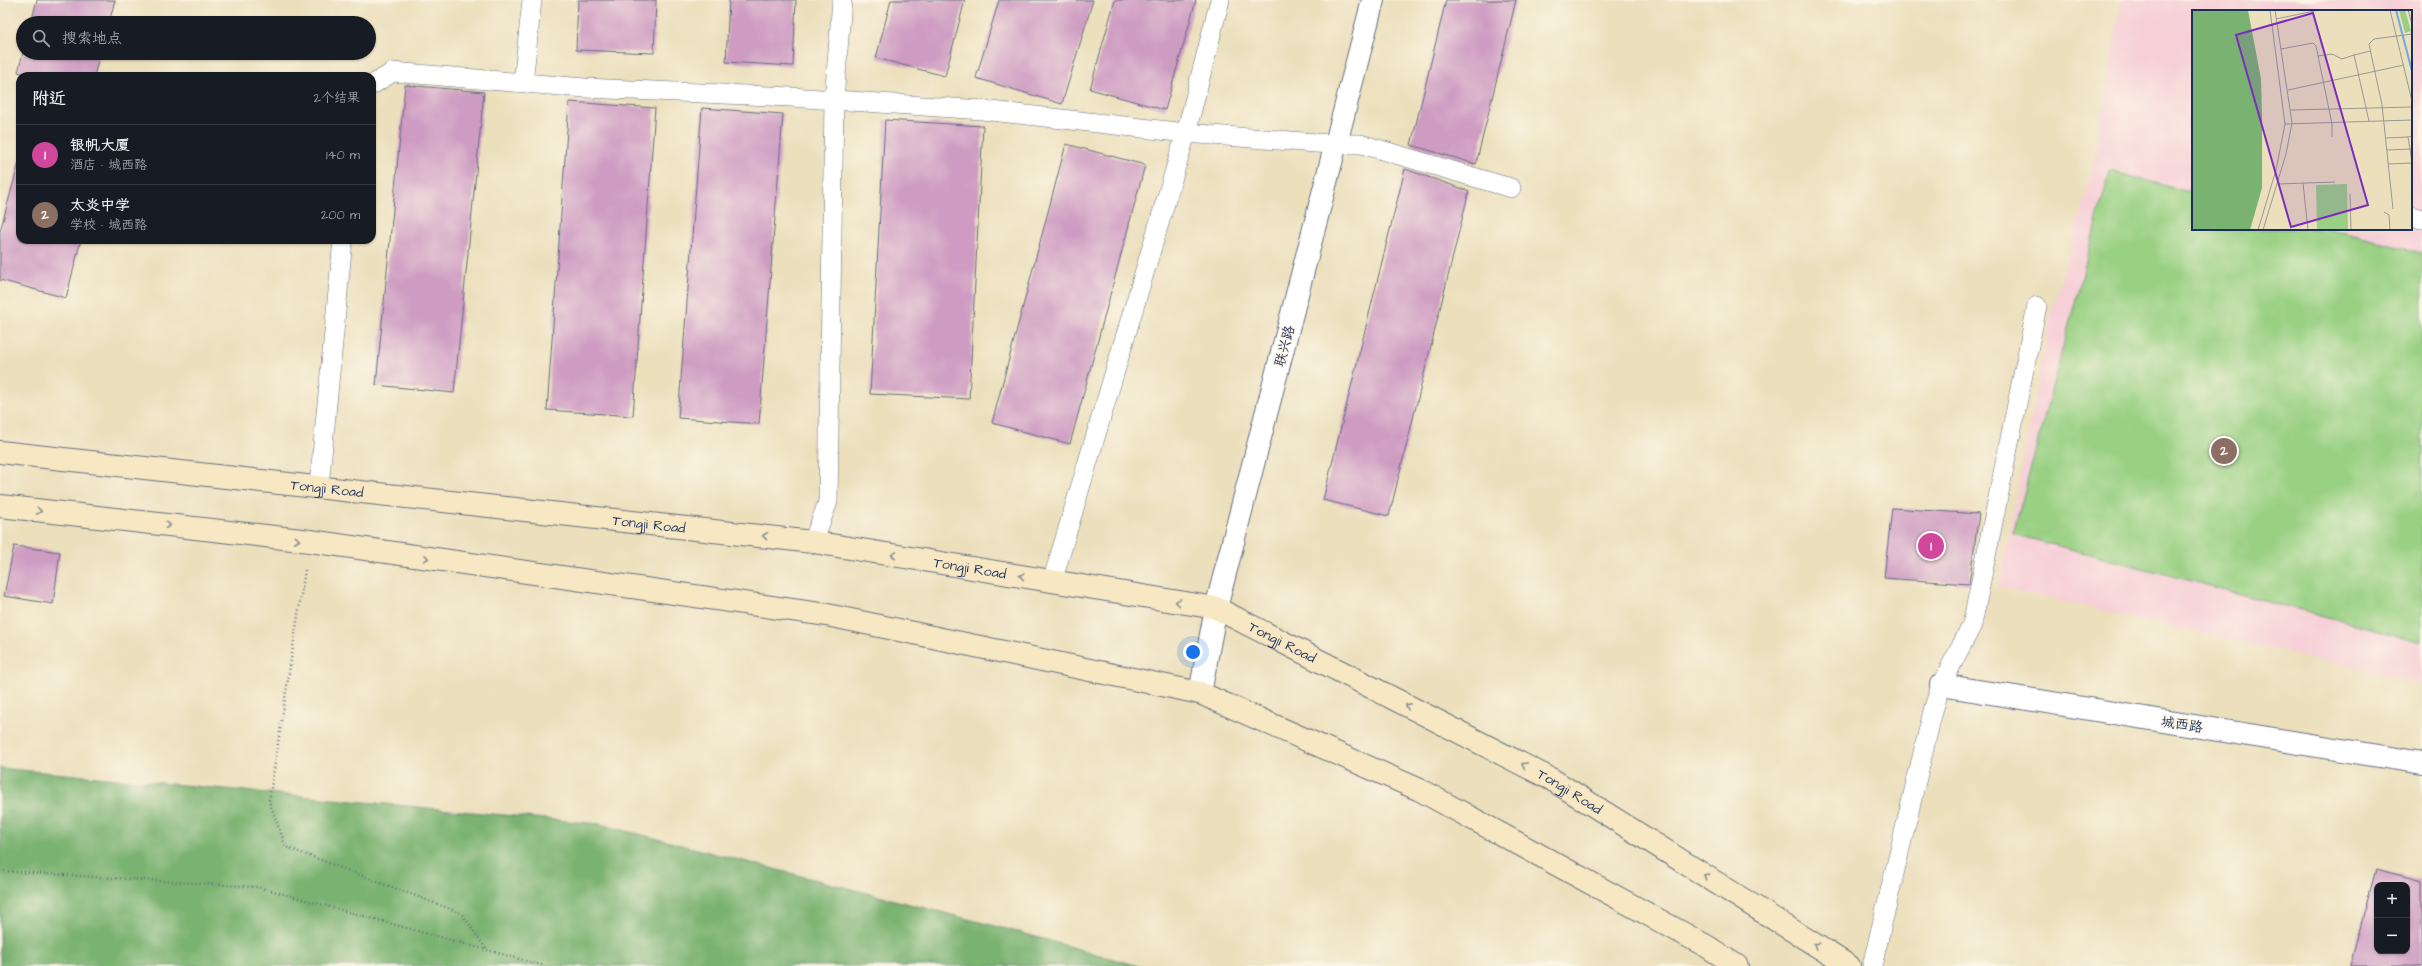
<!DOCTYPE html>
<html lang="zh">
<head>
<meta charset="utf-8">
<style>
	:root { --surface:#171b24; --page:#242831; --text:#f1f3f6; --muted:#9ea1a6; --line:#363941; --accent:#0f766e }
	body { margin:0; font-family:"Architects Daughter","LXGW WenKai TC",sans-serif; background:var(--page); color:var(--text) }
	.controls { position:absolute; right:12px; bottom:12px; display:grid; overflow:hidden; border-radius:8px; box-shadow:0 1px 3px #0004 }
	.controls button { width:36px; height:36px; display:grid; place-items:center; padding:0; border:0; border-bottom:1px solid var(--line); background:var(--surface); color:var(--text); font:20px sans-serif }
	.you { position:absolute; left:1193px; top:652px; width:14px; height:14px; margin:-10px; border:3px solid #fff; border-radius:50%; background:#1a73e8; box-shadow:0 0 0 6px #1a73e833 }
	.badge { display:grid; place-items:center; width:26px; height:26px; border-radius:50%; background:var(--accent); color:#fff; font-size:13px; font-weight:700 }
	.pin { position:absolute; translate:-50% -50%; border:2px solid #fff; box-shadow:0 1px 4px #0006 }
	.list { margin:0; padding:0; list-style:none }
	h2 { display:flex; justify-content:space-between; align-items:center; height:52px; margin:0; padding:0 16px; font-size:17px }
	h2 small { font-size:13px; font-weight:400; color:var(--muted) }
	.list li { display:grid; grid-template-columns:26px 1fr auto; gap:12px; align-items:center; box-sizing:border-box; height:60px; padding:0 16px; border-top:1px solid var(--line) }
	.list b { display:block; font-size:15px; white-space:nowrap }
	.list p { margin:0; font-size:13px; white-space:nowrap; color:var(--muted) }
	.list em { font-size:13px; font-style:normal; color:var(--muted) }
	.icon { flex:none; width:22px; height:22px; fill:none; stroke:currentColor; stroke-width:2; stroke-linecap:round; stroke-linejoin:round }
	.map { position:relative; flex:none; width:2422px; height:966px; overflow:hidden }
	.search { position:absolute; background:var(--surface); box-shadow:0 1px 3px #0004; left:16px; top:16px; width:360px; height:44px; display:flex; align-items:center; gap:10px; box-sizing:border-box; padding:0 14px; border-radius:22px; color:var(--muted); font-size:15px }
	.panel { position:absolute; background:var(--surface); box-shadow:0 1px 3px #0004; left:16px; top:72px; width:360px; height:172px; border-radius:12px }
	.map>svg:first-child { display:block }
	.built { fill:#f6cfd7; fill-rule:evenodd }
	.green { fill:#99d083; stroke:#5a8070 }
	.forest { fill:#7ab271; stroke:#4a7068 }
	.building { fill:#ce9bc2; fill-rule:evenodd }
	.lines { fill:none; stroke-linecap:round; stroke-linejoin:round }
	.service-casing { stroke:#646d7f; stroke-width:20 }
	.tertiary-casing { stroke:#646d7f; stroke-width:24 }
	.secondary-casing { stroke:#646d7f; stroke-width:24 }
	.path { stroke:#646d7f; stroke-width:2.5; stroke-dasharray:1 3; stroke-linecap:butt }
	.service { stroke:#fff; stroke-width:19 }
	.tertiary { stroke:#fff; stroke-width:22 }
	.secondary { stroke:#f7e8c3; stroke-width:22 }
	.oneway { stroke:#898c90 }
	.labels { text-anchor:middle; stroke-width:3; stroke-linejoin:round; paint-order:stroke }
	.street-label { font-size:14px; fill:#1b2f5e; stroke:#fcf5e5 }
	.inset-river { fill:none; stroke:#71a9e0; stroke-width:2 }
	.inset-road { fill:none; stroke:#989996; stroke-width:1 }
	.view { fill:#7b2cbf; fill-opacity:0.15; stroke:#7b2cbf; stroke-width:2 }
	.inset-edge { fill:none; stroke:#1b2f5e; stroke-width:2 }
</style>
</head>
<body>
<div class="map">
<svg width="2422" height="966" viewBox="0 0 2422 966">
	<rect width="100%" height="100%" fill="#fcf5e5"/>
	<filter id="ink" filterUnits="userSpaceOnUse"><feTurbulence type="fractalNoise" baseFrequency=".025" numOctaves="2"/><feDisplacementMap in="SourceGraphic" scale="8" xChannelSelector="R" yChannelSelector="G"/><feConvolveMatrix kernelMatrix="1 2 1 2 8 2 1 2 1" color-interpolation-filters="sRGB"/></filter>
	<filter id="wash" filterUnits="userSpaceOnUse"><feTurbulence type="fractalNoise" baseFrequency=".012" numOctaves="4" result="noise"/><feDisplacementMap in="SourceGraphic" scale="16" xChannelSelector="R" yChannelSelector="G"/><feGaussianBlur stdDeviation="0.9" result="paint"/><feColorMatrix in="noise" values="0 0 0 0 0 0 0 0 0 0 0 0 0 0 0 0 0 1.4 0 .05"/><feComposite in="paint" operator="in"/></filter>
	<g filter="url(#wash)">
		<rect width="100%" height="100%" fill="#ebdfbc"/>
		<path class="built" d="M 2121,0 L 2422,0 L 2422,683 L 1999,587 L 2051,316 L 2093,168 ZM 2193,11 L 2411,11 L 2411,229 L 2193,229 Z"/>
		<path class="green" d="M 2110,171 L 2193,193 L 2193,229 L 2330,229 L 2422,253 L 2422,642 L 2013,534 Z"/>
		<path class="forest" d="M 0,768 L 600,824 L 1022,933 L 1138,966 L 0,966 Z"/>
		<g id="blocks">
			<path class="building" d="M 37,0 L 115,0 L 109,23 L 31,23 Z
				M 578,0 L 656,0 L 654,53 L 576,50 Z
				M 729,0 L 796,0 L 793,66 L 726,62 Z
				M 891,0 L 965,0 L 945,76 L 876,58 Z
				M 999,0 L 1093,0 L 1062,104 L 976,78 Z
				M 1115,0 L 1196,0 L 1165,110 L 1090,89 Z
				M 1446,0 L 1516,0 L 1476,164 L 1411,145 Z
				M 23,53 L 100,53 L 94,76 L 33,76 L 18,72 Z
				M 405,85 L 484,92 L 454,393 L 376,385 Z
				M 569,102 L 655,108 L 633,416 L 547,410 Z
				M 702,108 L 783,114 L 759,424 L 678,418 Z
				M 885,120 L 983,126 L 969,399 L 870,394 Z
				M 1066,144 L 1145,165 L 1070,444 L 992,423 Z
				M 20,159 L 20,240 L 81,240 L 66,298 L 0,280 L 0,231 Z
				M 1405,169 L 1469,191 L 1389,516 L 1323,500 Z
				M 1892,508 L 1979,514 L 1969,584 L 1884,578 Z
				M 14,546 L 60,552 L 53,604 L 4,596 Z
				M 2376,869 L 2422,881 L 2422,966 L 2350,966 ZM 2377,885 L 2407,885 L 2407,951 L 2377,951 Z"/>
		</g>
	</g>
	<g filter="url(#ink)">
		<use href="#blocks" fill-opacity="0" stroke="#646d7f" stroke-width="1"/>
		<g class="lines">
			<g class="service-casing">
				<path id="service" d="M 523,83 L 532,0
					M 372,85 L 393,72 L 585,88 L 791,97 L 982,110 L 1186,133 L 1329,144 L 1361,144 L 1511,188
					M 2411,216 L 2422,219
					M 319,486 L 343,240
					M 813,542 L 828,502 L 834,100 L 842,0
					M 1052,582 L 1186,133 L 1220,0
					M 1872,966 L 1933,711 L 1941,685 L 1972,625 L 2037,306"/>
			</g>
			<g class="tertiary-casing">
				<path id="tertiary" d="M 1941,685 L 2422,763
					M 1200,693 L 1216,608 L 1373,0"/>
			</g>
			<g class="secondary-casing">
				<g id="secondary">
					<path id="s1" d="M 0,452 L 813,542 L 1216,608 L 1551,779 L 1849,966"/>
					<path d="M 0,506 L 310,541 L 827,615 L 1200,693 L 1420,790 L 1708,947 L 1737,966"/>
				</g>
			</g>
			<path class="path" d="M 305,570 L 269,801 L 286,847 L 461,913 L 487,950
				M 0,871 L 258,887 L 545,966"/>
			<use href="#service" class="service"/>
			<use href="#tertiary" class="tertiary"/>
			<use href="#secondary" class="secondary"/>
		</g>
		<defs><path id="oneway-chevron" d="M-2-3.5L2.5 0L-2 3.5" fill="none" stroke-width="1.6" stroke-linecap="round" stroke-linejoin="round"/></defs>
		<g class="oneway">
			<use href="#oneway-chevron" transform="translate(39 511) rotate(6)"/>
			<use href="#oneway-chevron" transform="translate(168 525) rotate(6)"/>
			<use href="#oneway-chevron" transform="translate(765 536) rotate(-174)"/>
			<use href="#oneway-chevron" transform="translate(297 540) rotate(6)"/>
			<use href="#oneway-chevron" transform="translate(894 555) rotate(-171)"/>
			<use href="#oneway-chevron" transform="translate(426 558) rotate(8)"/>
			<use href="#oneway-chevron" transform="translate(1022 576) rotate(-171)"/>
			<use href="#oneway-chevron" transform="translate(1178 602) rotate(-171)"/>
			<use href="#oneway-chevron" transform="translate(1408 706) rotate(-153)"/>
			<use href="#oneway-chevron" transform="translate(1524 765) rotate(-153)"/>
			<use href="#oneway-chevron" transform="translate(1706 876) rotate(-148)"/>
			<use href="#oneway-chevron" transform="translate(1816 945) rotate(-148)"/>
		</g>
	</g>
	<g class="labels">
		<g class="street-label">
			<text transform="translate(1284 346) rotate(-75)" y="5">联兴路</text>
			<text dy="5" stroke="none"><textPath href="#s1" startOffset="329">Tongji Road</textPath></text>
			<text dy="5" stroke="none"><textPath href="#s1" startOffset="653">Tongji Road</textPath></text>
			<text dy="5" stroke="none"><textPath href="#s1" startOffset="977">Tongji Road</textPath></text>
			<text dy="5" stroke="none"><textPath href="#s1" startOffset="1301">Tongji Road</textPath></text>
			<text transform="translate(2182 724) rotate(9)" y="5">城西路</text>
			<text dy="5" stroke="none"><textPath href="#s1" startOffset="1625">Tongji Road</textPath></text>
		</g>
	</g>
	<g transform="translate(2192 10)">
		<rect width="220" height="220" fill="#ebdfbc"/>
		<path d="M 207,0 L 213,0 L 219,21 L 213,23 ZM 155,174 L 156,220 L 125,220 L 124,175 Z" fill="#99d083"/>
		<path d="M 0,0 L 56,0 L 69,69 L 70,105 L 70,178 L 58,220 L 0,220 Z" fill="#7ab271"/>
		<path class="inset-river" d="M 204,0 L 220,61"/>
		<path class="inset-road" d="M 132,0 L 156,0M 198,0 L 220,91M 216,0 L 220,14M 84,9 L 127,0M 89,39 L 121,33 L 124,36 L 140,114 L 140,127M 126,46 L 140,44 L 150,49 L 162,45M 96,80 L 212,55M 99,100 L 220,97M 177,111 L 162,45 L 179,41M 93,114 L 220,110M 220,126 L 216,127 L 220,152M 194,128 L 216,127M 195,140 L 220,139M 196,154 L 220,153M 111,173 L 116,220M 86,174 L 143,172M 158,184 L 159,220M 201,199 L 190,95 L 177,34 L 182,29 L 220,24M 192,202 L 197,205 L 198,220M 66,220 L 84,160 L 93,114 L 78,0M 71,220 L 94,144 L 100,113 L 83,0"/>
		<path class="view" d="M 121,3 L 176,195 L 99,217 L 44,25 Z"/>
		<rect width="220" height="220" class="inset-edge"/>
	</g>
</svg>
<div class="controls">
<button>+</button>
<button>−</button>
</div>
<div class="you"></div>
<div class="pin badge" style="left:1931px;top:546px;background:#d1479c">1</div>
<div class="pin badge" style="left:2224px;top:451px;background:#8d6e63">2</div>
<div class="search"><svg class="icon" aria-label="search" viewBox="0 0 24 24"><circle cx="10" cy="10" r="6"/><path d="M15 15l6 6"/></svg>搜索地点</div>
<section class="panel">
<h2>附近<small>2个结果</small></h2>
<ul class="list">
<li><span class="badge" style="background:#d1479c">1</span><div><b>银帆大厦</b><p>酒店 · 城西路</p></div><em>140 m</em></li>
<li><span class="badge" style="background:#8d6e63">2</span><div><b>太炎中学</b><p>学校 · 城西路</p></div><em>200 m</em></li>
</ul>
</section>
</div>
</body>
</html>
